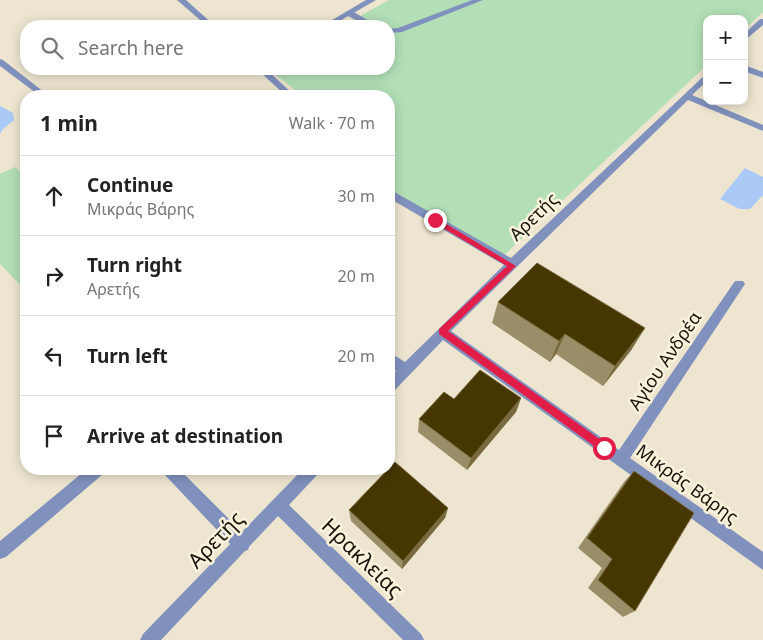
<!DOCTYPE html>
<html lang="en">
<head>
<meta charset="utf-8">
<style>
	:root { --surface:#fff; --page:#f6f6f6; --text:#222; --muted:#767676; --line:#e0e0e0 }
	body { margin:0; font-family:"Noto Sans",sans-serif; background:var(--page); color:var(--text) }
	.controls { position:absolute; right:15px; top:15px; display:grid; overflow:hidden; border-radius:10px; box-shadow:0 2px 12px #0003 }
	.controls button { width:45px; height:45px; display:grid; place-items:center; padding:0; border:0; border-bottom:1px solid var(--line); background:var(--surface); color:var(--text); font:25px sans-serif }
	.stop { position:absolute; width:15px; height:15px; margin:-11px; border:4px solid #e11d48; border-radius:50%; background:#fff }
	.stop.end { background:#e11d48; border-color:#fff; box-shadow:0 1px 5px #0008 }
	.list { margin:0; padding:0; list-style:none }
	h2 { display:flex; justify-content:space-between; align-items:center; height:65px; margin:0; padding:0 20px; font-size:21px }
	h2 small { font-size:16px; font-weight:400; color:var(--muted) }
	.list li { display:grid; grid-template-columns:32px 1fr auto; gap:15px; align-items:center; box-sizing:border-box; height:80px; padding:0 20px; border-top:1px solid var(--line) }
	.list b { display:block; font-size:19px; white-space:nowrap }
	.list p { margin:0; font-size:16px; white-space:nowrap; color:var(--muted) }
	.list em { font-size:16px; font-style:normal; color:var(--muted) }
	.icon { flex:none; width:28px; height:28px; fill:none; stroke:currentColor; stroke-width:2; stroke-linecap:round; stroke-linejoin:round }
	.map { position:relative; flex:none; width:763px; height:640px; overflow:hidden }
	.search { position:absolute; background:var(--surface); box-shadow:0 2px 12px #0003; left:20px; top:20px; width:375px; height:55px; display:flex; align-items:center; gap:12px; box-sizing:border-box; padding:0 18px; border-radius:20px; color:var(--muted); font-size:19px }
	.panel { position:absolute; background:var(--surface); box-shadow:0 2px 12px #0003; left:20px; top:90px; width:375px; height:385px; border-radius:20px }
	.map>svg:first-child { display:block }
	.green { fill:#b2dfb6 }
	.water { fill:#abc9f7 }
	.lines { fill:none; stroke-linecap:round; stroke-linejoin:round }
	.service { fill:#8191bd; fill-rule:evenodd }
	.minor { fill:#8191bd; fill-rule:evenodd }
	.wall { fill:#9a8e68 }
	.shaded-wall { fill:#786a3e }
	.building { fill:#463600; stroke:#786a3e }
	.route { fill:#e11d48 }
	.labels { text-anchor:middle; stroke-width:5; stroke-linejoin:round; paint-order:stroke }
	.street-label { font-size:18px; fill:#17150d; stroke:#faf3dc }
	.near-street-label { font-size:21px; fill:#17150d; stroke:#faf3dc }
</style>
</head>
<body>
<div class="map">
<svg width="763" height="640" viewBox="0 0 763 640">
	<rect width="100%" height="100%" fill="#ede5cf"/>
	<path class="green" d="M 389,0 L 763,0 L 763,12 L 744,30 L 744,19 L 707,19 L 707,65 L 499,260 L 389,193 L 389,96 L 303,96 L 268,69 L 389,69 L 389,26 L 342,26 Z
		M 15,167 L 26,177 L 26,291 L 0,264 L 0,174 Z"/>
	<path class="water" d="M 0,106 L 13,113 L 14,120 L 2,130 L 0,135 Z
		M 745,168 L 763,177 L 763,195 L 750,209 L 740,209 L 720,199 Z"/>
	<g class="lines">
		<path class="service" d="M 472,0 L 483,0 L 402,32 L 389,33 L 389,29 L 398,28 Z
			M 346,11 L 352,11 L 378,26 L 368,26 L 346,15 Z
			M 87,469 L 105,469 L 103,474 L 6,557 L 0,559 L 0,541 Z
			M 162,469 L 179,469 L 248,538 L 250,544 L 248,550 L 242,552 L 236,550 L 164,474 Z"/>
		<path class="minor" d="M 177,0 L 186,0 L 215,26 L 207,26 Z
			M 366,0 L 376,0 L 331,26 L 322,26 Z
			M 760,19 L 763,19 L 763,25 L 744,41 L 744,34 Z
			M 0,59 L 3,60 L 49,96 L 40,96 L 0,66 Z
			M 744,65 L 763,72 L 763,78 L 744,71 Z
			M 257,69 L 266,69 L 295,96 L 286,96 Z
			M 707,73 L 707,81 L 692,95 L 763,125 L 763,131 L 688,100 L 451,331 L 619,450 L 735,281 L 743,281 L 745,284 L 743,287 L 630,458 L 763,552 L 763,570 L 443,340 L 394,391 L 389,393 L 389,378 L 396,371 L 389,365 L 389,352 L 405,362 L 504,265 L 389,198 L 389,189 L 511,258 Z
			M 303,469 L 320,469 L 318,474 L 289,505 L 421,634 L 424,640 L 403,640 L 278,516 L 161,640 L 140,640 L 143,634 Z"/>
	</g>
	<path class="wall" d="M 498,302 L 632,349 L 603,386 L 556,354 L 550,362 L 492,323 Z
		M 521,398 L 516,412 L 467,470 L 418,432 L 419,419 L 454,399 Z
		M 634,471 L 635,611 L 623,617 L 588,588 L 602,568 L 578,548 L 624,482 Z
		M 448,508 L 445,518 L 402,569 L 351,521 L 349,510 Z"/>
	<path class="shaded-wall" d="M 645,328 L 632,349 L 603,386 L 615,366 Z
		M 565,334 L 556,354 L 550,362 L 559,341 Z
		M 521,398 L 516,412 L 467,470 L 471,458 Z
		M 448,508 L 445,518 L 402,569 L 403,561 Z"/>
	<path class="building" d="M 537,263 L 645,328 L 615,366 L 565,334 L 559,341 L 498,302 Z
		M 480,370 L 521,398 L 471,458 L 419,419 L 444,392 L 454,399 Z
		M 395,462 L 448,508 L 403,561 L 349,510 Z
		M 634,471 L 694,513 L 635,611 L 598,580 L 612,559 L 587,538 Z"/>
	<path class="route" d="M 433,219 L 438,219 L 516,266 L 448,331 L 608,445 L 608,451 L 601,451 L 439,334 L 439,329 L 507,266 L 433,222 Z"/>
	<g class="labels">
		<g class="street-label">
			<text transform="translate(534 217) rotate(-44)" y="6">Αρετής</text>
			<text transform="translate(665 361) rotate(-56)" y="6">Αγίου Ανδρέα</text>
			<text transform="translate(687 484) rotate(36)" y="6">Μικράς Βάρης</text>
		</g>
		<g class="near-street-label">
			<text transform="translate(216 540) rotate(-46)" y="7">Αρετής</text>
			<text transform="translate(362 558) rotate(44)" y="7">Ηρακλείας</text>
		</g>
	</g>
</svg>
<div class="controls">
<button>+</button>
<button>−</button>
</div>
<div class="stop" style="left:604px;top:448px"></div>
<div class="stop end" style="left:435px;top:220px"></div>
<div class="search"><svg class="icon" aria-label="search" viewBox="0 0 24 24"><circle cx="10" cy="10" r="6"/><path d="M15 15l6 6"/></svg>Search here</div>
<section class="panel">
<h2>1 min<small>Walk · 70 m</small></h2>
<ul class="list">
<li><svg class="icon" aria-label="ahead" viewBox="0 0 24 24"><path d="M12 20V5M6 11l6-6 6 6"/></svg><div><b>Continue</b><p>Μικράς Βάρης</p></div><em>30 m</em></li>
<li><svg class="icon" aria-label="right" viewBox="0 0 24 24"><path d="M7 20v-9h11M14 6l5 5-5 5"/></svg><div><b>Turn right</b><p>Αρετής</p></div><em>20 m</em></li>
<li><svg class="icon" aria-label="left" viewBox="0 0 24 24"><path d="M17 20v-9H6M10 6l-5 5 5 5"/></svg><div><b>Turn left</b></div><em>20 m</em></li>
<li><svg class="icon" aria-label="arrive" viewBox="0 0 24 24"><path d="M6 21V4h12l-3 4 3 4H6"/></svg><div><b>Arrive at destination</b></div></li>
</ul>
</section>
</div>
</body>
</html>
